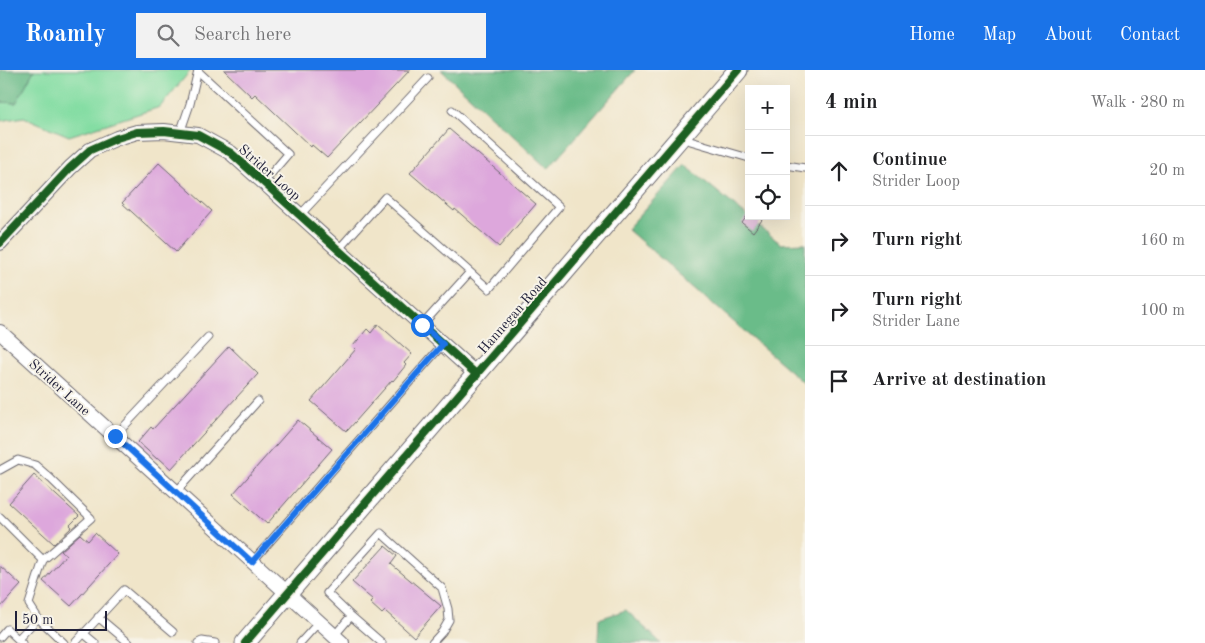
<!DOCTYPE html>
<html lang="en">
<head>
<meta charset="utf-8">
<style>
	:root { --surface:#fff; --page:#f2f2f2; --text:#202124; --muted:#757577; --line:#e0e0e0; --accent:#1a73e8 }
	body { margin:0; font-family:"Old Standard TT",serif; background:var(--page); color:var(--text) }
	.controls { position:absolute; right:15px; top:15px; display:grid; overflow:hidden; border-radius:0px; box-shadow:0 5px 20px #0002 }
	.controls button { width:45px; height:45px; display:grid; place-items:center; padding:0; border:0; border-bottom:1px solid var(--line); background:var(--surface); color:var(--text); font:25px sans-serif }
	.scale { position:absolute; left:15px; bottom:12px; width:92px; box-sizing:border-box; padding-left:5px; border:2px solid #22223b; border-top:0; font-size:14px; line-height:18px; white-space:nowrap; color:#22223b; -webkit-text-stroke:4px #f7f3e8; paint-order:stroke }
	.stop { position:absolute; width:15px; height:15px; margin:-11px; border:4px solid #1a73e8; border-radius:50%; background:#fff }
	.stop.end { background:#1a73e8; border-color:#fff; box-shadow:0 1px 5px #0008 }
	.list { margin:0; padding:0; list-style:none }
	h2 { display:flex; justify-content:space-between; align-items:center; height:65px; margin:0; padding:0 20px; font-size:21px }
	h2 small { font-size:16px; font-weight:400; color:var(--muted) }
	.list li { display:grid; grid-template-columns:32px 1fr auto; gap:15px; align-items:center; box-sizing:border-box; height:70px; padding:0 20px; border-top:1px solid var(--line) }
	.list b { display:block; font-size:19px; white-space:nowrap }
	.list p { margin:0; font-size:16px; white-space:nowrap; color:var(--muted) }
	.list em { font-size:16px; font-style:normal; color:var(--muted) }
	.icon { flex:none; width:28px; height:28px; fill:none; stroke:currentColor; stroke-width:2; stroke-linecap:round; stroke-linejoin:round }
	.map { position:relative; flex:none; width:805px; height:573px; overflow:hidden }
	header { display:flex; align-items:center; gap:30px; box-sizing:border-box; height:70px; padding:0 25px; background:var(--accent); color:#fff }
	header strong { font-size:24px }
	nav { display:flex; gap:28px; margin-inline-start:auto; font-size:18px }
	.search { width:350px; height:45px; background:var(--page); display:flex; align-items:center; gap:12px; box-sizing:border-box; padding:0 18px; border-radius:0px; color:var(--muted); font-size:19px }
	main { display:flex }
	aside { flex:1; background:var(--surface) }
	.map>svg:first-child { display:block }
	.green { fill:#83dda3; stroke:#52806f }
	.forest { fill:#6abc89; stroke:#466f62 }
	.building { fill:#dda7dc }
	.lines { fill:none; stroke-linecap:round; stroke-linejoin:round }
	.lane-casing { stroke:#6a666d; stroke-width:9 }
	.street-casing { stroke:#6a666d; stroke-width:16 }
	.secondary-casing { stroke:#6a666d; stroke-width:21 }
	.lane { stroke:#fff; stroke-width:7 }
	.street { stroke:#fff; stroke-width:14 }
	.secondary { stroke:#fff; stroke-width:19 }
	.cycleway-casing { stroke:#f7f3e8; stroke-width:11 }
	.cycleway { stroke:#1b5e20; stroke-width:8 }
	.route { stroke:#1a73e8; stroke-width:6 }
	.labels { text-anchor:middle; stroke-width:4; stroke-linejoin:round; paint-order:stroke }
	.street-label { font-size:14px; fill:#22223b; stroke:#f7f3e8 }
</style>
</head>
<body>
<header>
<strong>Roamly</strong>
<div class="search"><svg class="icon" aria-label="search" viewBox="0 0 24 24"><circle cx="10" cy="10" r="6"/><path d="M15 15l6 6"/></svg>Search here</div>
<nav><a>Home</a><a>Map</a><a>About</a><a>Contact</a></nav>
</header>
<main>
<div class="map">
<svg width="805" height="573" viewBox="0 0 805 573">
	<rect width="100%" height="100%" fill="#f7f3e8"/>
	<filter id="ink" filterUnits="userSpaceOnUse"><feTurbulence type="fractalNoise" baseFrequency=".02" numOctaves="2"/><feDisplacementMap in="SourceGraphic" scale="10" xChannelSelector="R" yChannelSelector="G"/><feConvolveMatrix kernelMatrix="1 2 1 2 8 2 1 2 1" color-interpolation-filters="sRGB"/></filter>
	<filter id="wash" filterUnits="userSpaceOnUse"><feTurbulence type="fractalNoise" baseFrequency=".0096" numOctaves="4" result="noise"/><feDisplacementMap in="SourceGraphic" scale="20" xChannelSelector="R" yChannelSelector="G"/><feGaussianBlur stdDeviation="1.12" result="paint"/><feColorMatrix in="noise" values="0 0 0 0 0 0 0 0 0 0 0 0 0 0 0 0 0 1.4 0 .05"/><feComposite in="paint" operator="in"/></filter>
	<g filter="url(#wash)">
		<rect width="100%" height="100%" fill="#f0e5c9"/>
		<path class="green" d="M 34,0 L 191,0 L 160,37 L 69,66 L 24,47 L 0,51 L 0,32 L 16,33 Z"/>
		<path class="forest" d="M 0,0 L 34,0 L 16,33 L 0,32 Z
			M 441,0 L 635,0 L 548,99 Z
			M 685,95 L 781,174 L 805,173 L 805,314 L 627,159 Z
			M 626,540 L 661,573 L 600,573 L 598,571 L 599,549 Z"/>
		<g id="blocks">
			<path class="building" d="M 224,0 L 410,0 L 327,88 L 312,75 L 311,77 L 255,24 L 252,27 Z
				M 449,59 L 536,134 L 499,177 L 455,139 L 454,141 L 410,103 Z
				M 159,93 L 212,141 L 176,182 L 122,133 Z
				M 747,146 L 765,146 L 753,162 L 742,153 Z
				M 378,254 L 412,284 L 404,293 L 406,295 L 393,311 L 392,310 L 348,360 L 347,359 L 346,361 L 311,331 L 356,279 L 353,276 L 367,259 L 371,263 Z
				M 229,276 L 258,304 L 171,399 L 159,388 L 157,389 L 138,372 L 151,357 L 153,359 Z
				M 298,350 L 332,379 L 267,454 L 233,424 Z
				M 34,405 L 79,446 L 70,455 L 72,457 L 54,474 L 9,433 Z
				M 95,463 L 118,484 L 71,536 L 43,511 L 66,485 L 61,481 L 80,464 L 88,471 Z
				M 385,476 L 397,486 L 391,494 L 441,536 L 414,567 L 385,541 L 382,544 L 370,533 L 373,530 L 352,512 Z
				M 0,496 L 21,515 L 0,538 Z"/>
		</g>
	</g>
	<g filter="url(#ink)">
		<use href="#blocks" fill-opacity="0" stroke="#6a666d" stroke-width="1"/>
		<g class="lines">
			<g class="lane-casing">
				<path id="lane" d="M 198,1 L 288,84 L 264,112
					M 452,40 L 559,137 L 489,219 L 470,202
					M 180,63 L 190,34 L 198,0
					M 680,68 L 749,88
					M 786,95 L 805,98
					M 300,145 L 428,8
					M 338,180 L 385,127 L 470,202 L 422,255
					M 115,366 L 208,267
					M 0,400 L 18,390 L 35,395 L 51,409 L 91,448 L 43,490
					M 176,422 L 258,331
					M 0,447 L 43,490 L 29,534 L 38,548 L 64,573
					M 252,492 L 443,274
					M 351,546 L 327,523 L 381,463 L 442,518 L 448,539 L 449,550 L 442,562 L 432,573
					M 98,547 L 129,573
					M 83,563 L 95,573
					M 334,566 L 351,546 L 382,573
					M 0,567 L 7,559 L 22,573
					M 18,569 L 38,548
					M 75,573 L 124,520 L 173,562
					M 198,573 L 202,571 L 215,573
					M 300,573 L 319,552"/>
			</g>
			<g class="street-casing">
				<path id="street" d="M 0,173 L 70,98 L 90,80 L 117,68 L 137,62 L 164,61 L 198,65 L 231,83 L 477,305
					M 0,262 L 342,573"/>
			</g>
			<g class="secondary-casing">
				<path id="secondary" d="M 245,573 L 738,0"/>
			</g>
			<use href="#lane" class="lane"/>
			<use href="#street" class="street"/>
			<use href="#secondary" class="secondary"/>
			<g class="cycleway-casing">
				<path id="cycleway" d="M 0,173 L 70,98 L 90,80 L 117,68 L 137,62 L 164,61 L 198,65 L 231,83 L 477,305
					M 245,573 L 738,0"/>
			</g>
			<use href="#cycleway" class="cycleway"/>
		</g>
	</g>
	<g class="lines" filter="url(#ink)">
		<path class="route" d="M 115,366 L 252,492 L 443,274 L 422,255"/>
	</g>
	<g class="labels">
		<g class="street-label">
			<text transform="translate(270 102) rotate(41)" y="5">Strider Loop</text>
			<text transform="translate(512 245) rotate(-49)" y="5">Hannegan Road</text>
			<text transform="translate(60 317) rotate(42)" y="5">Strider Lane</text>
		</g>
	</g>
</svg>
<div class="controls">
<button>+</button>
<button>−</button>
<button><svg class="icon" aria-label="locate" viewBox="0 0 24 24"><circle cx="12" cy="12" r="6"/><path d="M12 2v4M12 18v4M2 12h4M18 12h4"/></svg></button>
</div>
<div class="scale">50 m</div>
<div class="stop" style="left:422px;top:255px"></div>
<div class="stop end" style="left:115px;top:366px"></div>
</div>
<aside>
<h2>4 min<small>Walk · 280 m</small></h2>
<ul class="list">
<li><svg class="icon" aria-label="ahead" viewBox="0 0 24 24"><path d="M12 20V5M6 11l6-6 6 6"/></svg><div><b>Continue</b><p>Strider Loop</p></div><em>20 m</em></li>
<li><svg class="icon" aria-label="right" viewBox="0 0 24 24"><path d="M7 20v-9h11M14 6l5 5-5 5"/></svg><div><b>Turn right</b></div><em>160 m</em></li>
<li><svg class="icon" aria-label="right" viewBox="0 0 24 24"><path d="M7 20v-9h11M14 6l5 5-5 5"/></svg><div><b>Turn right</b><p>Strider Lane</p></div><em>100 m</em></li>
<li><svg class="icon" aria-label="arrive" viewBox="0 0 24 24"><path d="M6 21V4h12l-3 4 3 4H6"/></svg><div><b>Arrive at destination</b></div></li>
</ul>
</aside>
</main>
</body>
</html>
